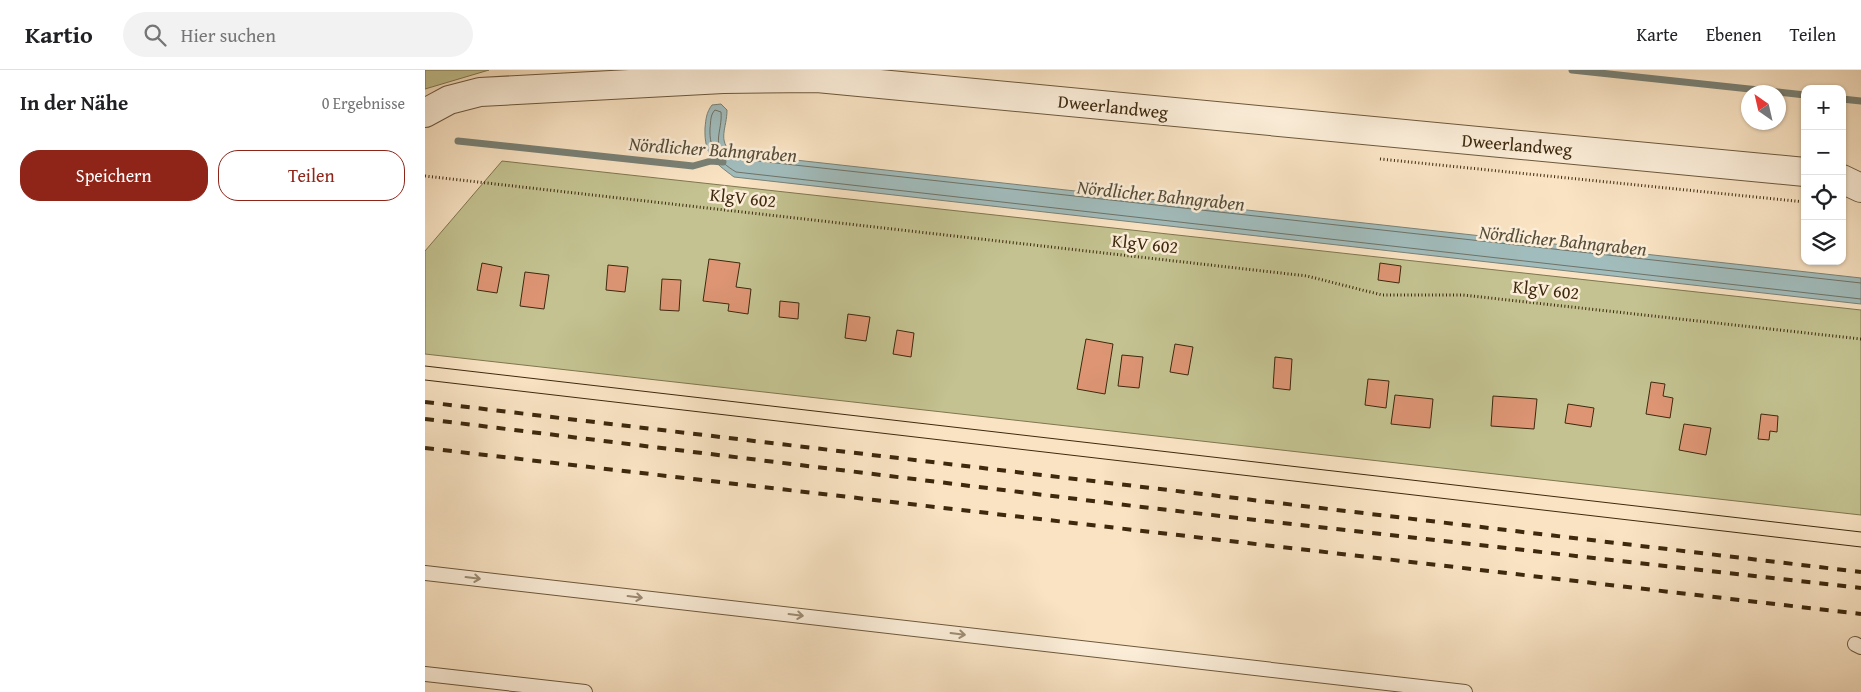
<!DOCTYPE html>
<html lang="de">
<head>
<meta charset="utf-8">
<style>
	:root { --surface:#fff; --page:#f2f2f2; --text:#202124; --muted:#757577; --line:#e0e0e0; --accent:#8f2418 }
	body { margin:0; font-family:"Gentium Book Plus",serif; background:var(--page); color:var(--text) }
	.controls { position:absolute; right:15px; top:15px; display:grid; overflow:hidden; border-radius:10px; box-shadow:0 1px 4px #0004 }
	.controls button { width:45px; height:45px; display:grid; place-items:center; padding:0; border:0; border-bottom:1px solid var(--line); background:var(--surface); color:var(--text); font:25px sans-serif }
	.compass { position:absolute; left:1316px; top:15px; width:45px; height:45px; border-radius:50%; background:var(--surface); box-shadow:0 1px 4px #0004; rotate:326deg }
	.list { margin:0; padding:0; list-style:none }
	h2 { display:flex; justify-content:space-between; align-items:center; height:65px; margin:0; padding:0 20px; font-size:21px }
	h2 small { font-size:16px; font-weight:400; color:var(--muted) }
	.actions { display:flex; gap:10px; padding:15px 20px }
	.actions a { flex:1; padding:11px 0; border:1px solid var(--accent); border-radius:20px; text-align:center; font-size:18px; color:var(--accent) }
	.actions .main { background:var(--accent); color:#fff }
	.icon { flex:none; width:28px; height:28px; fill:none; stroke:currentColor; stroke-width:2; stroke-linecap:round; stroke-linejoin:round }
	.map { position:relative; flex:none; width:1436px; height:622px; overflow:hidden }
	header { display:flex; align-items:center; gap:30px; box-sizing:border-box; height:70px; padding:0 25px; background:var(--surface); border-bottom:1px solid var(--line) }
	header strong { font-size:24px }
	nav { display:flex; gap:28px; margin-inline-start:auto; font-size:18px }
	.search { width:350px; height:45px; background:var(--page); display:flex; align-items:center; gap:12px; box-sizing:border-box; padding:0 18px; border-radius:28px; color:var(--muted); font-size:19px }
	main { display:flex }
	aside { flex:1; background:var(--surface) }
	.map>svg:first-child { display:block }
	.green { fill:#c3c290; stroke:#80764f }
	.water { fill:#a1bcbc; stroke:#798176 }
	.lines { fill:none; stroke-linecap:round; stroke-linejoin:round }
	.shore { stroke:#707265; stroke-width:1 }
	.stream { stroke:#798176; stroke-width:7 }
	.building { fill:#dd9574; stroke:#3e290e }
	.service-casing { stroke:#6d583b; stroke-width:16 }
	.minor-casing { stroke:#6d583b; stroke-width:30 }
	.path { stroke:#3e290e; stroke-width:3; stroke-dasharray:1 2.5; stroke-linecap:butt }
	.service { stroke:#fbedd8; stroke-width:14 }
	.minor { stroke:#fbedd8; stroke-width:28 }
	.tram { stroke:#3e290e; stroke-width:1 }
	.rail { stroke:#3e290e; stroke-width:4; stroke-dasharray:9 9; stroke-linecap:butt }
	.oneway { stroke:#9c8b73 }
	.labels { text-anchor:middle; stroke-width:5; stroke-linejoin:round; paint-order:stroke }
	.street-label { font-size:18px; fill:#3e290e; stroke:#fbedd8 }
	.water-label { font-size:19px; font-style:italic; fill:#574e3a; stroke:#fbedd8 }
</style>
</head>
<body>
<header>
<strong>Kartio</strong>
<div class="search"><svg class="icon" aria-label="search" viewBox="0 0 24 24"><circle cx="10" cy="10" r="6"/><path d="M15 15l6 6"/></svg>Hier suchen</div>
<nav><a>Karte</a><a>Ebenen</a><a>Teilen</a></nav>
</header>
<main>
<aside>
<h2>In der Nähe<small>0 Ergebnisse</small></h2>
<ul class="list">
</ul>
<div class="actions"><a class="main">Speichern</a><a>Teilen</a></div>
</aside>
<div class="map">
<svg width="1436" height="622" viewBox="0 0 1436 622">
	<rect width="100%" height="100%" fill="#f9e3c3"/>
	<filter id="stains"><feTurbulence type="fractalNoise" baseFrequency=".004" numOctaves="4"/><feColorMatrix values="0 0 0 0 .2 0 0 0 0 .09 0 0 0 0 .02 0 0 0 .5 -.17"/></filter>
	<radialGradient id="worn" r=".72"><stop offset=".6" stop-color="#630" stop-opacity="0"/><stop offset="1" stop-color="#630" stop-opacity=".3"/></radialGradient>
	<path class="green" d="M 0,0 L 64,0 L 0,19 Z
		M 77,91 L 1436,240 L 1436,445 L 0,284 L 0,181 Z"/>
	<path class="water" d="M 296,34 L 302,40 C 302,58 292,70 307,83 L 1436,208 L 1436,234 L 309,107 C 289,92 279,85 280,58 C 281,49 281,43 287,35 Z"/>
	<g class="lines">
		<path class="shore" d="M 1436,213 L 306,88 C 284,77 298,61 296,42 L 290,40 C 285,45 286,51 285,58 C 284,80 293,91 311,102 L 1436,229"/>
		<path class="stream" d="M 1147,0 L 1380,25
			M 1417,29 L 1436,31
			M 33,71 L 268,96 L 286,91 L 298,92"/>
	</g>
	<path class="building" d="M 284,189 L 315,193 L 311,217 L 326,219 L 323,244 L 303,241 L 304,234 L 278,231 Z
		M 57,193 L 77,197 L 72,223 L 52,220 Z
		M 955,193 L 976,196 L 974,213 L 953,210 Z
		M 183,195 L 203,197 L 200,222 L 181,220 Z
		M 100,202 L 124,205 L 119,239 L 95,236 Z
		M 237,209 L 256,210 L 254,241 L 235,240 Z
		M 355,231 L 374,233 L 373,249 L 354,247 Z
		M 423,244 L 445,247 L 441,271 L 420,268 Z
		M 472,260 L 489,263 L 486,287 L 468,284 Z
		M 661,269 L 688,274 L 680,324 L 652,319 Z
		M 750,274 L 768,277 L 763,305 L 745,302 Z
		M 697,285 L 718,287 L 714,318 L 693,316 Z
		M 850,287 L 867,289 L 865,320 L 848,318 Z
		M 943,309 L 964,311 L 961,338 L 940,335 Z
		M 1226,312 L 1240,314 L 1238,326 L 1248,328 L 1245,348 L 1221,344 Z
		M 970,325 L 1008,329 L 1005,358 L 966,354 Z
		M 1068,326 L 1112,329 L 1109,359 L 1066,356 Z
		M 1143,334 L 1169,338 L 1166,357 L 1140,353 Z
		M 1336,344 L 1353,346 L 1352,362 L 1345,361 L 1344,370 L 1333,369 Z
		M 1259,354 L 1286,358 L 1281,385 L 1254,380 Z"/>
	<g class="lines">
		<g class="service-casing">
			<path id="service" d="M 0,503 L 1040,622
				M 1430,574 L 1436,577
				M 0,604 L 160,622"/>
		</g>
		<g class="minor-casing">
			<path id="minor" d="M 0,43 L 24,30 L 55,22 L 298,9 L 392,8 L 1380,102
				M 1417,109 L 1436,118"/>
		</g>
		<path class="path" d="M 955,89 L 1380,132
			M 0,106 L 882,206 L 957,225 L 1038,225 L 1436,269"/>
		<use href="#service" class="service"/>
		<use href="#minor" class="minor"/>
		<path class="tram" d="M 0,296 L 1436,462
			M 0,310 L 1436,477"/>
		<path class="rail" d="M 0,332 L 1436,502
			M 0,349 L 725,438 L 1436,518
			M 0,378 L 1436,544"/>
	</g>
	<defs><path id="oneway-shaft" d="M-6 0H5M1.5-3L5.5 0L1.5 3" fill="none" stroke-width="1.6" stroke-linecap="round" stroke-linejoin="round" transform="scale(1.25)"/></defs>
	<g class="oneway">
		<use href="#oneway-shaft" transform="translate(48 508) rotate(7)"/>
		<use href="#oneway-shaft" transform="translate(210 527) rotate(7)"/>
		<use href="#oneway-shaft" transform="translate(371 545) rotate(7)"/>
		<use href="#oneway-shaft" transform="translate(533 564) rotate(7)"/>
	</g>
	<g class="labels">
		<g class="street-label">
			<text transform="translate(688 37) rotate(6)" y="6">Dweerlandweg</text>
			<text transform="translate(1092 75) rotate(5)" y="6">Dweerlandweg</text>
			<text transform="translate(318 128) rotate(6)" y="6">KlgV 602</text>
			<text transform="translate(720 174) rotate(6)" y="6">KlgV 602</text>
			<text transform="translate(1121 220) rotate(6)" y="6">KlgV 602</text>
		</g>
		<g class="water-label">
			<text transform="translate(288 79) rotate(4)" y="7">Nördlicher Bahngraben</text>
			<text transform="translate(736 125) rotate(6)" y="7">Nördlicher Bahngraben</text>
			<text transform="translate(1138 170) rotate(6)" y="7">Nördlicher Bahngraben</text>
		</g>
	</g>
	<rect width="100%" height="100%" filter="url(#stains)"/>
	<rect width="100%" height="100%" fill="url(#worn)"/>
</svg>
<div class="controls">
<button>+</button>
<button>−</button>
<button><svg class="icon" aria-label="locate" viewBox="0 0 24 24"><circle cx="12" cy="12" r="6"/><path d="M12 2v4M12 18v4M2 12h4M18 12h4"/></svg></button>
<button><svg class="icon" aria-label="layers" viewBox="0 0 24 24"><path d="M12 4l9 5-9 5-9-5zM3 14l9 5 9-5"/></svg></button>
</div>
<svg class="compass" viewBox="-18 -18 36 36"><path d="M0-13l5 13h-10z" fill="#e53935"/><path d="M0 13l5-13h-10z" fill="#757577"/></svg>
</div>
</main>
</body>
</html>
